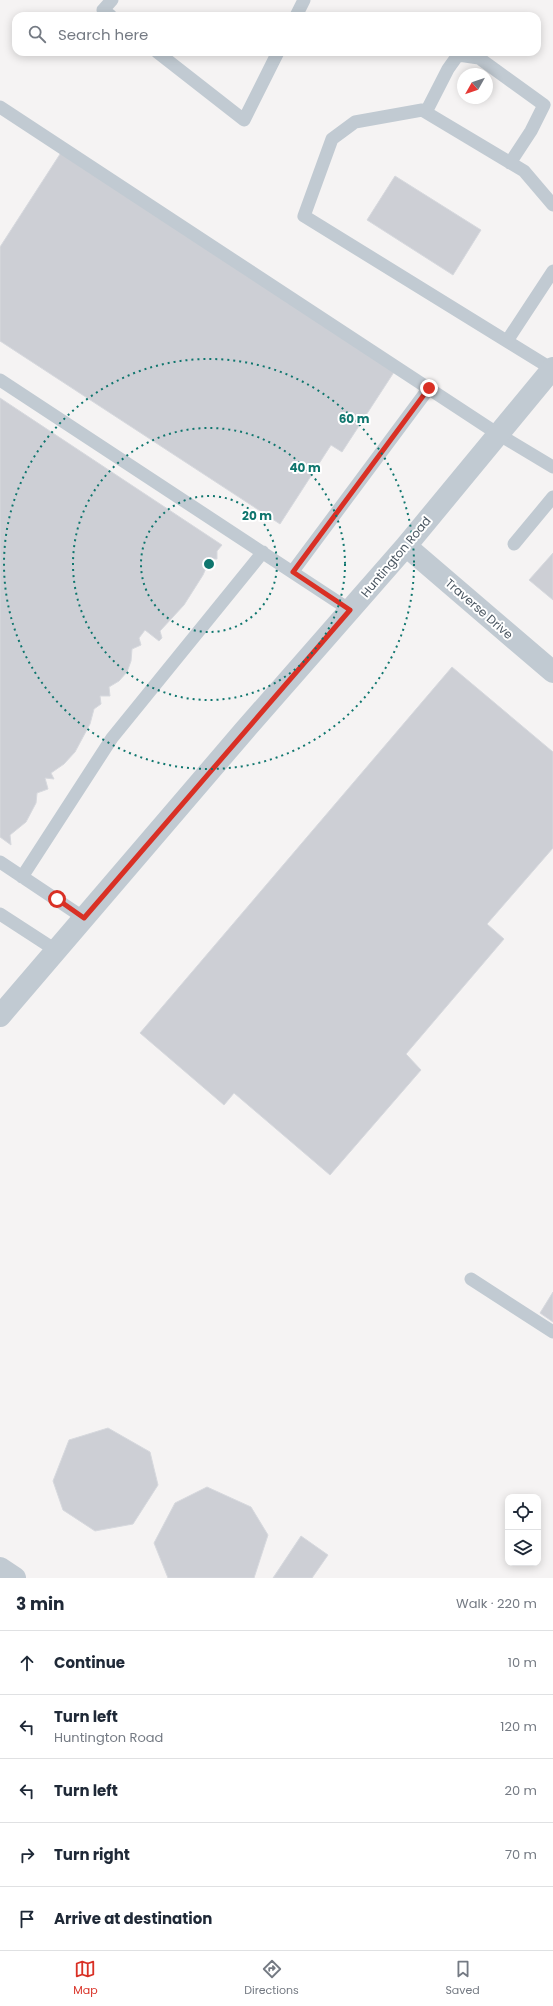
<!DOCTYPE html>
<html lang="en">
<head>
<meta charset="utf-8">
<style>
	:root { --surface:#fff; --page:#f6f6f7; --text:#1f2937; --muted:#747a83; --line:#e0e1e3; --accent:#d93025 }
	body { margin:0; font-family:Poppins,sans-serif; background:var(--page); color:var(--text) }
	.controls { position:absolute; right:12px; bottom:12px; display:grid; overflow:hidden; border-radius:8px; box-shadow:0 2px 10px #0003 }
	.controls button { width:36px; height:36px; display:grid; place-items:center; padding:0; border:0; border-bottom:1px solid var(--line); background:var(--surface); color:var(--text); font:20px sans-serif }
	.compass { position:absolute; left:457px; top:68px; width:36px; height:36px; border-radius:50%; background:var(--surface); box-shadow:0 2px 10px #0003; rotate:230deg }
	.stop { position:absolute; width:12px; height:12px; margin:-9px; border:3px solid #d93025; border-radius:50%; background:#fff }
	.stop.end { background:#d93025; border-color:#fff; box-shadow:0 1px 4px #0008 }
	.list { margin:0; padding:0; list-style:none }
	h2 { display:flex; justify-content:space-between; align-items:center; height:52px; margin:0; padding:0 16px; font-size:17px }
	h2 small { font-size:13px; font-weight:400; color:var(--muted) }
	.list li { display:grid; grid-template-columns:26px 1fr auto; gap:12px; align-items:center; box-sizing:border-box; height:64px; padding:0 16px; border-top:1px solid var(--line) }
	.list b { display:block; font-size:15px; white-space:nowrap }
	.list p { margin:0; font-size:13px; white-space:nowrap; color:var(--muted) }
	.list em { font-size:13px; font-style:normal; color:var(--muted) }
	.icon { flex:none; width:22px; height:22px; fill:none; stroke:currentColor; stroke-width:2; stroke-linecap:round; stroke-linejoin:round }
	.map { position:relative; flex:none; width:553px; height:1578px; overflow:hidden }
	.search { position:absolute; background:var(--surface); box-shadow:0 2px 10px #0003; left:12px; right:12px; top:12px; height:44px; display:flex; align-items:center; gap:10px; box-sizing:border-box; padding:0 14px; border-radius:12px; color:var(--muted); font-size:15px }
	.sheet { height:372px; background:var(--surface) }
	nav { display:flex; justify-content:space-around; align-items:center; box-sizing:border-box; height:56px; border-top:1px solid var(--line); background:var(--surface); font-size:11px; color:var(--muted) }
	nav a { display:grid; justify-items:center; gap:2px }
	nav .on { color:var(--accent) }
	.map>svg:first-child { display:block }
	.building { fill:#cdcfd5; stroke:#d7d9de }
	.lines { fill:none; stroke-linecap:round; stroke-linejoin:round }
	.service { stroke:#c1cad2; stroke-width:13 }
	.minor { stroke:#c1cad2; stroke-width:22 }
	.tertiary { stroke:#c1cad2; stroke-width:22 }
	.route { stroke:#d93025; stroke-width:5 }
	.ring { fill:none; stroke:#0f766e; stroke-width:2; stroke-dasharray:2 4 }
	.labels { text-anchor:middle; stroke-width:4; stroke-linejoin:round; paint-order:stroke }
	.street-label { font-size:12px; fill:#4a5661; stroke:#fff }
	.centre { fill:#0f766e; stroke:#fff; stroke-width:2 }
	.ring-label { font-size:12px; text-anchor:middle; font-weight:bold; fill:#0f766e; stroke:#fff; stroke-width:4; stroke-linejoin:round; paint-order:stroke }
</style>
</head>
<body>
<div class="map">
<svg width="553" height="1578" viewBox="0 0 553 1578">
	<rect width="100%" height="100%" fill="#f5f3f3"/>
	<path class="building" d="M 62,151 L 396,369 L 342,452 L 331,445 L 280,524 L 0,341 L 0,247 Z
		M 395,176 L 481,230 L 453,275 L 367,220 Z
		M 0,398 L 222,545 L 217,551 L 217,559 L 210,559 L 203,575 L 184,605 L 160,631 L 162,638 L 159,641 L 145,630 L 139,638 L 141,645 L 132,649 L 131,661 L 127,672 L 119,681 L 109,687 L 110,696 L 100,696 L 101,704 L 94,709 L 90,724 L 75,752 L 64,764 L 51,773 L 54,779 L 45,778 L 48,789 L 37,793 L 36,803 L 26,822 L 10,835 L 11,845 L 0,837 Z
		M 553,553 L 553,600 L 529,580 Z
		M 452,667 L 553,752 L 553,848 L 487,924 L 504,939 L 406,1054 L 421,1070 L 330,1175 L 234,1093 L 224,1105 L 140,1033 Z
		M 553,1292 L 553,1322 L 540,1313 Z
		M 108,1428 L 150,1452 L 158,1485 L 133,1524 L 95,1531 L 63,1510 L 53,1481 L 69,1440 Z
		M 207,1487 L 251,1507 L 268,1535 L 254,1578 L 168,1578 L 154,1543 L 175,1503 Z
		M 301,1536 L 328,1555 L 312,1578 L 273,1578 Z"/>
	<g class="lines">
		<path class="service" d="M 111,16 L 103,10 L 112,0
			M 296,16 L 304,0
			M 157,52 L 244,120 L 278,52
			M 0,107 L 498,434 L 553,467
			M 426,112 L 448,69 L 458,55 L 479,58 L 544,105 L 531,131 L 510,163
			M 507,341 L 553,271
			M 552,369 L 304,216 L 332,139 L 355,122 L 422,110 L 524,171 L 553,205
			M 0,380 L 350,610
			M 514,544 L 553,497
			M 293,571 L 429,388
			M 0,862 L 84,918
			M 22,877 L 112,738 L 263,552
			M 0,914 L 57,951
			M 471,1279 L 553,1332"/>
		<path class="minor" d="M 406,546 L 553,672
			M 0,1016 L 244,731 L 406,546 L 553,368"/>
		<path class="tertiary" d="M 0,1568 L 15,1578"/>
	</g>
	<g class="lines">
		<path class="route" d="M 57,899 L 84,918 L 350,610 L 293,572 L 429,388"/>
	</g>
	<g class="ring">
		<circle cx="209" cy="564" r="68"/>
		<circle cx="209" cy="564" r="136"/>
		<circle cx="209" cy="564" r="205"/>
	</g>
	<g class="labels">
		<g class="street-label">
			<text transform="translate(396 557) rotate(-50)" y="4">Huntington Road</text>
			<text transform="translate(479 609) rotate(41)" y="4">Traverse Drive</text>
		</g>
	</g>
	<circle cx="209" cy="564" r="6" class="centre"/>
	<g class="ring-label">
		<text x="354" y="423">60 m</text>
		<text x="305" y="472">40 m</text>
		<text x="257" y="520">20 m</text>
	</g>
</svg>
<div class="controls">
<button><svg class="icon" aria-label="locate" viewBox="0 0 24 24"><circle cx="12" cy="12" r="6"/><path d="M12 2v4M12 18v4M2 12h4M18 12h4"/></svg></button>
<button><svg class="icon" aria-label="layers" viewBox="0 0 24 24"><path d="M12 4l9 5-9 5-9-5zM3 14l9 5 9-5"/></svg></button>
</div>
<svg class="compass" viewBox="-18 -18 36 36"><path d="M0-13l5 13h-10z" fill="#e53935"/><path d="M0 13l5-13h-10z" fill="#747a83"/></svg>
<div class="stop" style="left:57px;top:899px"></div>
<div class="stop end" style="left:429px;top:388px"></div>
<div class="search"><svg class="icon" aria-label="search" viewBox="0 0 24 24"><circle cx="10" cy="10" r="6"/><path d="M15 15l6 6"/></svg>Search here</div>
</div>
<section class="sheet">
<h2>3 min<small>Walk · 220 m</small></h2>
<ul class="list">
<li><svg class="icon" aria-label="ahead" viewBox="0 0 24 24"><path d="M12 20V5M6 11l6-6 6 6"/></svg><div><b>Continue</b></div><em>10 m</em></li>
<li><svg class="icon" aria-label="left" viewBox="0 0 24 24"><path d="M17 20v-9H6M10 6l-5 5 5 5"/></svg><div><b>Turn left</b><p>Huntington Road</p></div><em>120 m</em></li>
<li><svg class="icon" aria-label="left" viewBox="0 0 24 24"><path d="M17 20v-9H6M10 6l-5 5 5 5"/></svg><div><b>Turn left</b></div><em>20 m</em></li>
<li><svg class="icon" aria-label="right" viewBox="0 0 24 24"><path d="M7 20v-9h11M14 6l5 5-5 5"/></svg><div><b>Turn right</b></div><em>70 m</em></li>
<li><svg class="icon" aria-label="arrive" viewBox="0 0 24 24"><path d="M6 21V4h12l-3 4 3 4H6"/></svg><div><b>Arrive at destination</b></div></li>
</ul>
</section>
<nav>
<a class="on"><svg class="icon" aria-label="map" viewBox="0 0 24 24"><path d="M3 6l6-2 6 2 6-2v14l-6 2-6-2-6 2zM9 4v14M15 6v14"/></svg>Map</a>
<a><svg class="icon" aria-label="directions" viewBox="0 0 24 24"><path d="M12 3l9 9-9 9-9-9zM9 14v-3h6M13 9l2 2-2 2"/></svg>Directions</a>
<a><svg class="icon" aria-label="saved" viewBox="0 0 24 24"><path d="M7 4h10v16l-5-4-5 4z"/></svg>Saved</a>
</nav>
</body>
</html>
